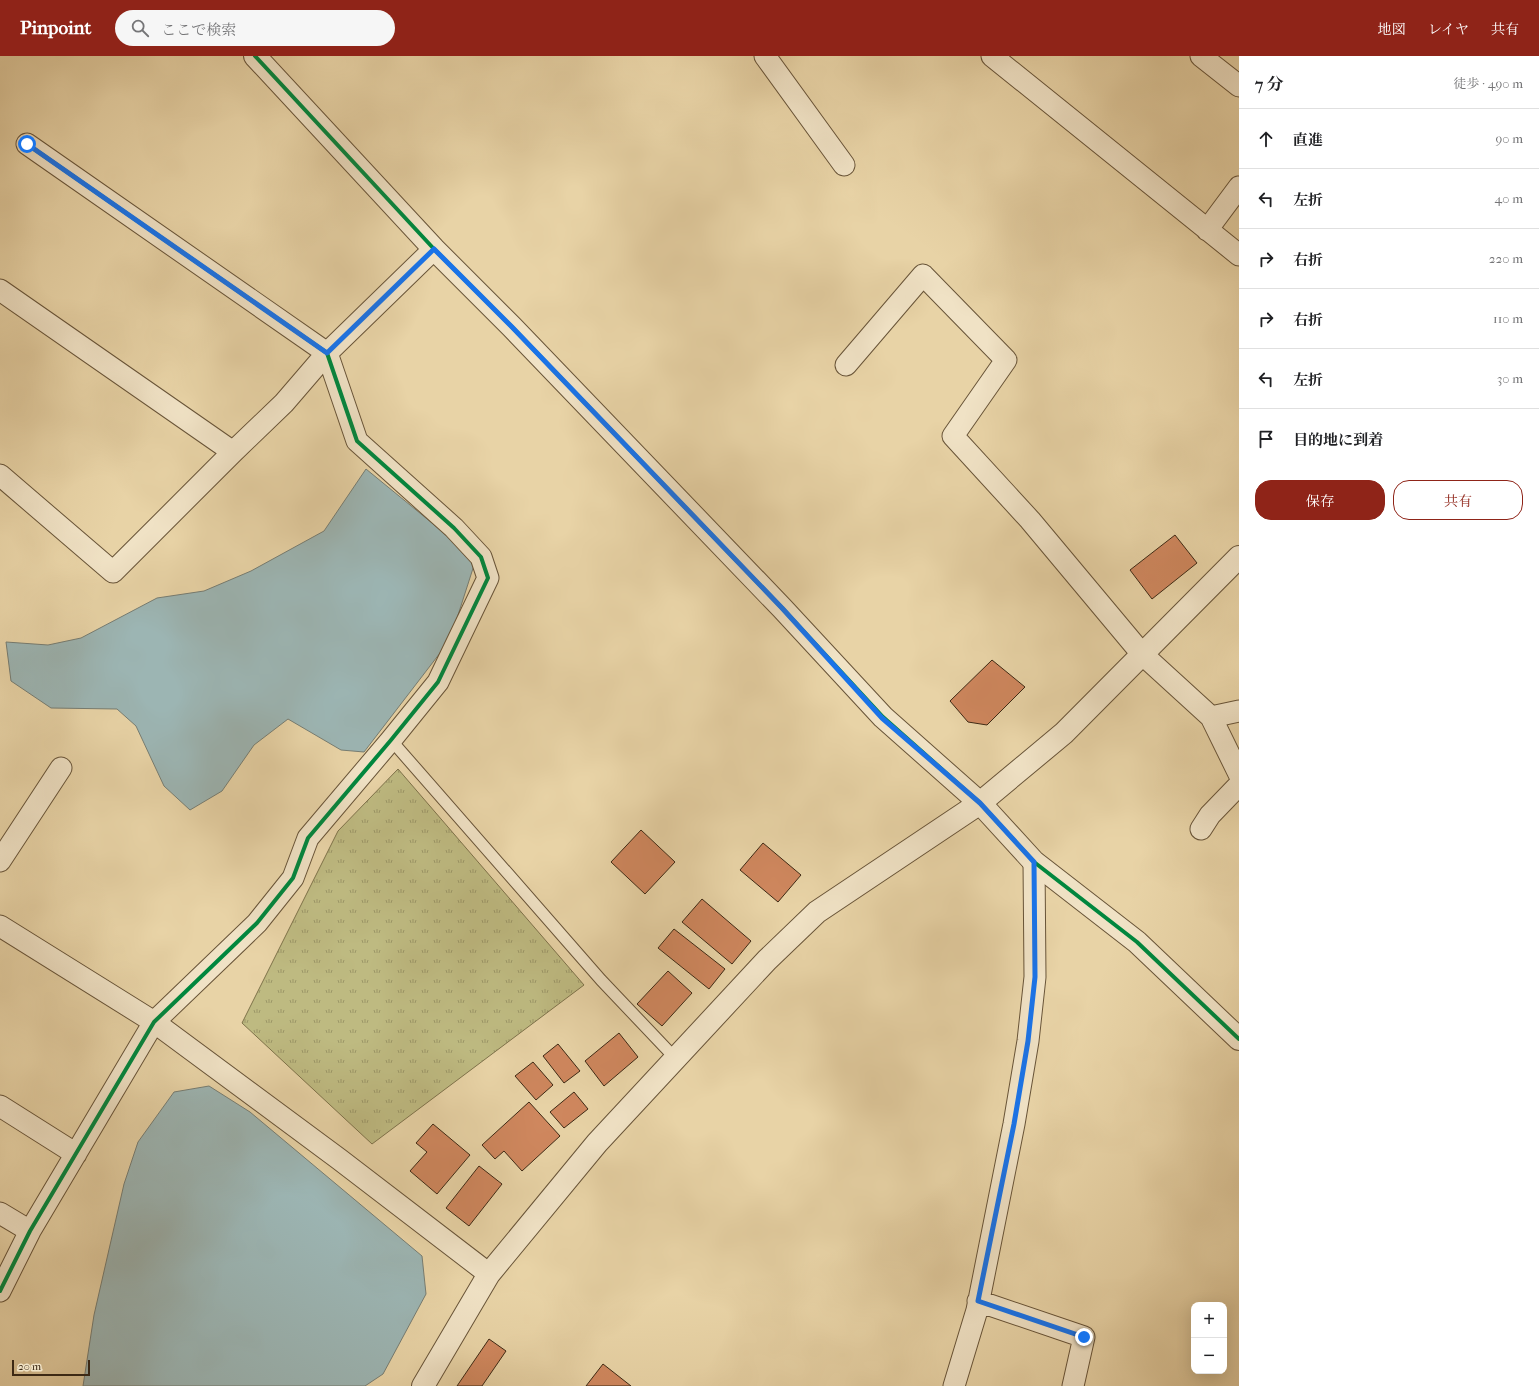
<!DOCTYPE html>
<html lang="ja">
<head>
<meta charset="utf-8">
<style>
	:root { --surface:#fff; --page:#f6f6f6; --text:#202124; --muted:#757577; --line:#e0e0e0; --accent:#8f2418 }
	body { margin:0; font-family:"IM FELL French Canon","Noto Serif JP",serif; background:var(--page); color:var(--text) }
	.controls { position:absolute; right:12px; bottom:12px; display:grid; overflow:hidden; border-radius:8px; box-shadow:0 4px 16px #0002 }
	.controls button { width:36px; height:36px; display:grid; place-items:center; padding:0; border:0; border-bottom:1px solid var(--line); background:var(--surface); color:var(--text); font:20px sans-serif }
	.scale { position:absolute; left:12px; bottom:10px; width:78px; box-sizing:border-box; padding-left:4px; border:2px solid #3d2914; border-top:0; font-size:11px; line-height:14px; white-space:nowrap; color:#3d2914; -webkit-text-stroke:3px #f0e2c5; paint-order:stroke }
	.stop { position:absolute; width:12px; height:12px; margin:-9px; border:3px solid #1a73e8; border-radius:50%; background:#fff }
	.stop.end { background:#1a73e8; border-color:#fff; box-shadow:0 1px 4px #0008 }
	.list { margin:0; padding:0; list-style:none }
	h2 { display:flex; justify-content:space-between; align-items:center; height:52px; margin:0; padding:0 16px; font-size:17px }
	h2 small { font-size:13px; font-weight:400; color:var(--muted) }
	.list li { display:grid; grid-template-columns:26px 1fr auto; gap:12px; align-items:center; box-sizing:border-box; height:60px; padding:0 16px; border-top:1px solid var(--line) }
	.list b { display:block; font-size:15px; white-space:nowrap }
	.list em { font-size:13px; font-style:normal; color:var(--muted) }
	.actions { display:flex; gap:8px; padding:12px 16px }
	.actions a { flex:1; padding:9px 0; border:1px solid var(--accent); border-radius:16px; text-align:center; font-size:14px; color:var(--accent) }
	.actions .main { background:var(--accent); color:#fff }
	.icon { flex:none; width:22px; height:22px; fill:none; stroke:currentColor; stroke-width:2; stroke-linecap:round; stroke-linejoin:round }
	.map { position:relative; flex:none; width:1239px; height:1330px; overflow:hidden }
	header { display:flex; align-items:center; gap:24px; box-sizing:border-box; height:56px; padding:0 20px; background:var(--accent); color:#fff }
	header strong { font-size:19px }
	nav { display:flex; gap:22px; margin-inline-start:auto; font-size:14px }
	.search { width:280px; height:36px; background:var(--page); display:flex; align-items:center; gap:10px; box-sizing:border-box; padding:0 14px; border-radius:22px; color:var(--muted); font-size:15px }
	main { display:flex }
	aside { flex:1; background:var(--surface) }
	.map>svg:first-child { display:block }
	.park { fill:url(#park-tufts); stroke:#7e724a }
	.water { fill:#9cb5b3; stroke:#767d73 }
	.building { fill:#cf875e; stroke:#3d2914 }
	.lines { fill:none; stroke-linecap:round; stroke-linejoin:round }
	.service-casing { stroke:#685438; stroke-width:13 }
	.minor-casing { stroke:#685438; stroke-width:23 }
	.tertiary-casing { stroke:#685438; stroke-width:24 }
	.service { stroke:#f0e2c5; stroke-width:11 }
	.minor { stroke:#f0e2c5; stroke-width:21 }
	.tertiary { stroke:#f0e2c5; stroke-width:22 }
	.cycleway-casing { stroke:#f0e2c5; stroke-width:6 }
	.cycleway { stroke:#00873e; stroke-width:4 }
	.route { stroke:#1a73e8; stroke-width:5 }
</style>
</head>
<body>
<header>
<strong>Pinpoint</strong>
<div class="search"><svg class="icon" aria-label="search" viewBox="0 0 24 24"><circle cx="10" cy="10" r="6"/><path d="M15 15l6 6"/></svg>ここで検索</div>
<nav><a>地図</a><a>レイヤ</a><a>共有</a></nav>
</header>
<main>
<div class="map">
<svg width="1239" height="1330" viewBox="0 0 1239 1330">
	<defs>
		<pattern id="park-tufts" width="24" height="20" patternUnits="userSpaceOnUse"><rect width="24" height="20" fill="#beba81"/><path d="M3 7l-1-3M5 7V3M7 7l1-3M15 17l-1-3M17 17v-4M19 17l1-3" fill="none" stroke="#9c9768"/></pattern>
	</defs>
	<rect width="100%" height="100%" fill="#e8d3a6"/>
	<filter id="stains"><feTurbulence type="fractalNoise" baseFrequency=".005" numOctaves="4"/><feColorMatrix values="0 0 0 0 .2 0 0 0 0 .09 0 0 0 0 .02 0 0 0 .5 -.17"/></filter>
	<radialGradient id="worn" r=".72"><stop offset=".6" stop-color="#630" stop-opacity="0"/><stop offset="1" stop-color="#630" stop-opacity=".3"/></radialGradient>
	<path class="park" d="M 398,713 L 584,929 L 372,1088 L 242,967 L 338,775 Z"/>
	<path class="water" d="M 366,413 L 476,503 L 450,584 L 364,696 L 341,694 L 288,663 L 254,689 L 222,735 L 190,754 L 164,730 L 136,670 L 117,653 L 51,652 L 11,625 L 6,586 L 48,589 L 81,582 L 157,542 L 204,535 L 251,515 L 324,475 Z
		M 209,1030 L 250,1056 L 422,1200 L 426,1238 L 383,1318 L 365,1330 L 83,1330 L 94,1259 L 124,1128 L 138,1086 L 174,1036 Z"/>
	<path class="building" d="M 1175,479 L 1197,507 L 1152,543 L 1130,514 Z
		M 992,604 L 1025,631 L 987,669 L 968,666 L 950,645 Z
		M 641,774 L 675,806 L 645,838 L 611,806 Z
		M 763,787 L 801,819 L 778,846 L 740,814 Z
		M 702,843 L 751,885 L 732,908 L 682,866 Z
		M 674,873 L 725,913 L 709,933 L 658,892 Z
		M 668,915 L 692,937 L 662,970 L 637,948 Z
		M 619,977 L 638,1001 L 604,1030 L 585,1005 Z
		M 558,988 L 580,1015 L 564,1027 L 543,1000 Z
		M 533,1006 L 553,1029 L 536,1044 L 515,1020 Z
		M 574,1036 L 588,1053 L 564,1072 L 550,1056 Z
		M 529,1046 L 560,1080 L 522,1115 L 504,1095 L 495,1103 L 482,1089 Z
		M 433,1068 L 470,1099 L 437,1138 L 410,1115 L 427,1096 L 416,1087 Z
		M 479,1110 L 502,1128 L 469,1170 L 446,1152 Z
		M 489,1283 L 506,1295 L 482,1330 L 457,1330 Z
		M 603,1308 L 631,1330 L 586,1330 Z"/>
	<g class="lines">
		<g class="service-casing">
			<path id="service" d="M 391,684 L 601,924 L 676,1003"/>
		</g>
		<g class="minor-casing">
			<path id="minor" d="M 765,0 L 844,109
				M 992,0 L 1239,199
				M 1201,0 L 1239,30
				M 1207,174 L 1239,131
				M 0,234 L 233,396
				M 846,309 L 923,219 L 1006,304 L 953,380 L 1030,464 L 1142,598 L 1211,661 L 1239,655
				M 0,419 L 113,516 L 233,396 L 284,347 L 327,297 L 434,193
				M 1211,661 L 1239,718
				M 1201,773 L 1210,759 L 1239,729
				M 0,805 L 61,712
				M 0,870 L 154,966 L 339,1103 L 489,1218
				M 0,1050 L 76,1098
				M 0,1157 L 30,1175
				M 0,1235 L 30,1175 L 154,966 L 257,867 L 293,822 L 308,782 L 391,684 L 438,626 L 488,522 L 481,501 L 454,472 L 357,385 L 327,297 L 27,88
				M 978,1245 L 1084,1281 L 1073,1330
				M 954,1330 L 977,1254 L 1014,1068 L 1028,985 L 1035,921 L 1034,806"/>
		</g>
		<g class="tertiary-casing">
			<path id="tertiary" d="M 255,0 L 434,193 L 512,271 L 782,552 L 883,661 L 980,747 L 1034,806 L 1137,886 L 1239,983
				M 423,1330 L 489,1218 L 597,1087 L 767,904 L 817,856 L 980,747 L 1064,677 L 1239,501"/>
		</g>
		<use href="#service" class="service"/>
		<use href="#minor" class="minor"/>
		<use href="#tertiary" class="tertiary"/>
		<g class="cycleway-casing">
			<path id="cycleway" d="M 255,0 L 434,193 L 512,271 L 782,552 L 883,661 L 980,747 L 1034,806 L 1137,886 L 1239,983
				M 0,1235 L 30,1175 L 154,966 L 257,867 L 293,822 L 308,782 L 391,684 L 438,626 L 488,522 L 481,501 L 454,472 L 357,385 L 327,297 L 27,88"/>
		</g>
		<use href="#cycleway" class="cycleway"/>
	</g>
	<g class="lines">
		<path class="route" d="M 27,88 L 327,297 L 434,193 L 512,271 L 782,552 L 882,662 L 980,747 L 1034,806 L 1035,921 L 1028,985 L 1014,1068 L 978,1245 L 1084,1281"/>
	</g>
	<rect width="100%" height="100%" filter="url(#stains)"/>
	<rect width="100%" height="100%" fill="url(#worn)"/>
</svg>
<div class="controls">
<button>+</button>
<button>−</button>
</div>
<div class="scale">20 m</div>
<div class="stop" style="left:27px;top:88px"></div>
<div class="stop end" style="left:1084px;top:1281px"></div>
</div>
<aside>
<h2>7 分<small>徒歩 · 490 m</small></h2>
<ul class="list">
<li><svg class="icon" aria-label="ahead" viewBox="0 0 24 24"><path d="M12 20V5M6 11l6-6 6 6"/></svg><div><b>直進</b></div><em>90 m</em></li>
<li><svg class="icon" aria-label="left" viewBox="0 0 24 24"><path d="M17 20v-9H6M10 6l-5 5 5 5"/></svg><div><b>左折</b></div><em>40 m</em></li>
<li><svg class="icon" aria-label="right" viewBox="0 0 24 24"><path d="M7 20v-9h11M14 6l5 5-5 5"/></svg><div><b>右折</b></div><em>220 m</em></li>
<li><svg class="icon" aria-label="right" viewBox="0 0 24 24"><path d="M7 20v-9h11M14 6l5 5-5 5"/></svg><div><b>右折</b></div><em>110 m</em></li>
<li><svg class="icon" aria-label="left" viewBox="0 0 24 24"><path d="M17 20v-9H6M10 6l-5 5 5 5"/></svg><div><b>左折</b></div><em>30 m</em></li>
<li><svg class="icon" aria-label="arrive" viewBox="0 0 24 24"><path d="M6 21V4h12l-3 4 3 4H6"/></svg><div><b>目的地に到着</b></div></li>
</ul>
<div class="actions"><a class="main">保存</a><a>共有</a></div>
</aside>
</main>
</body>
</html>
